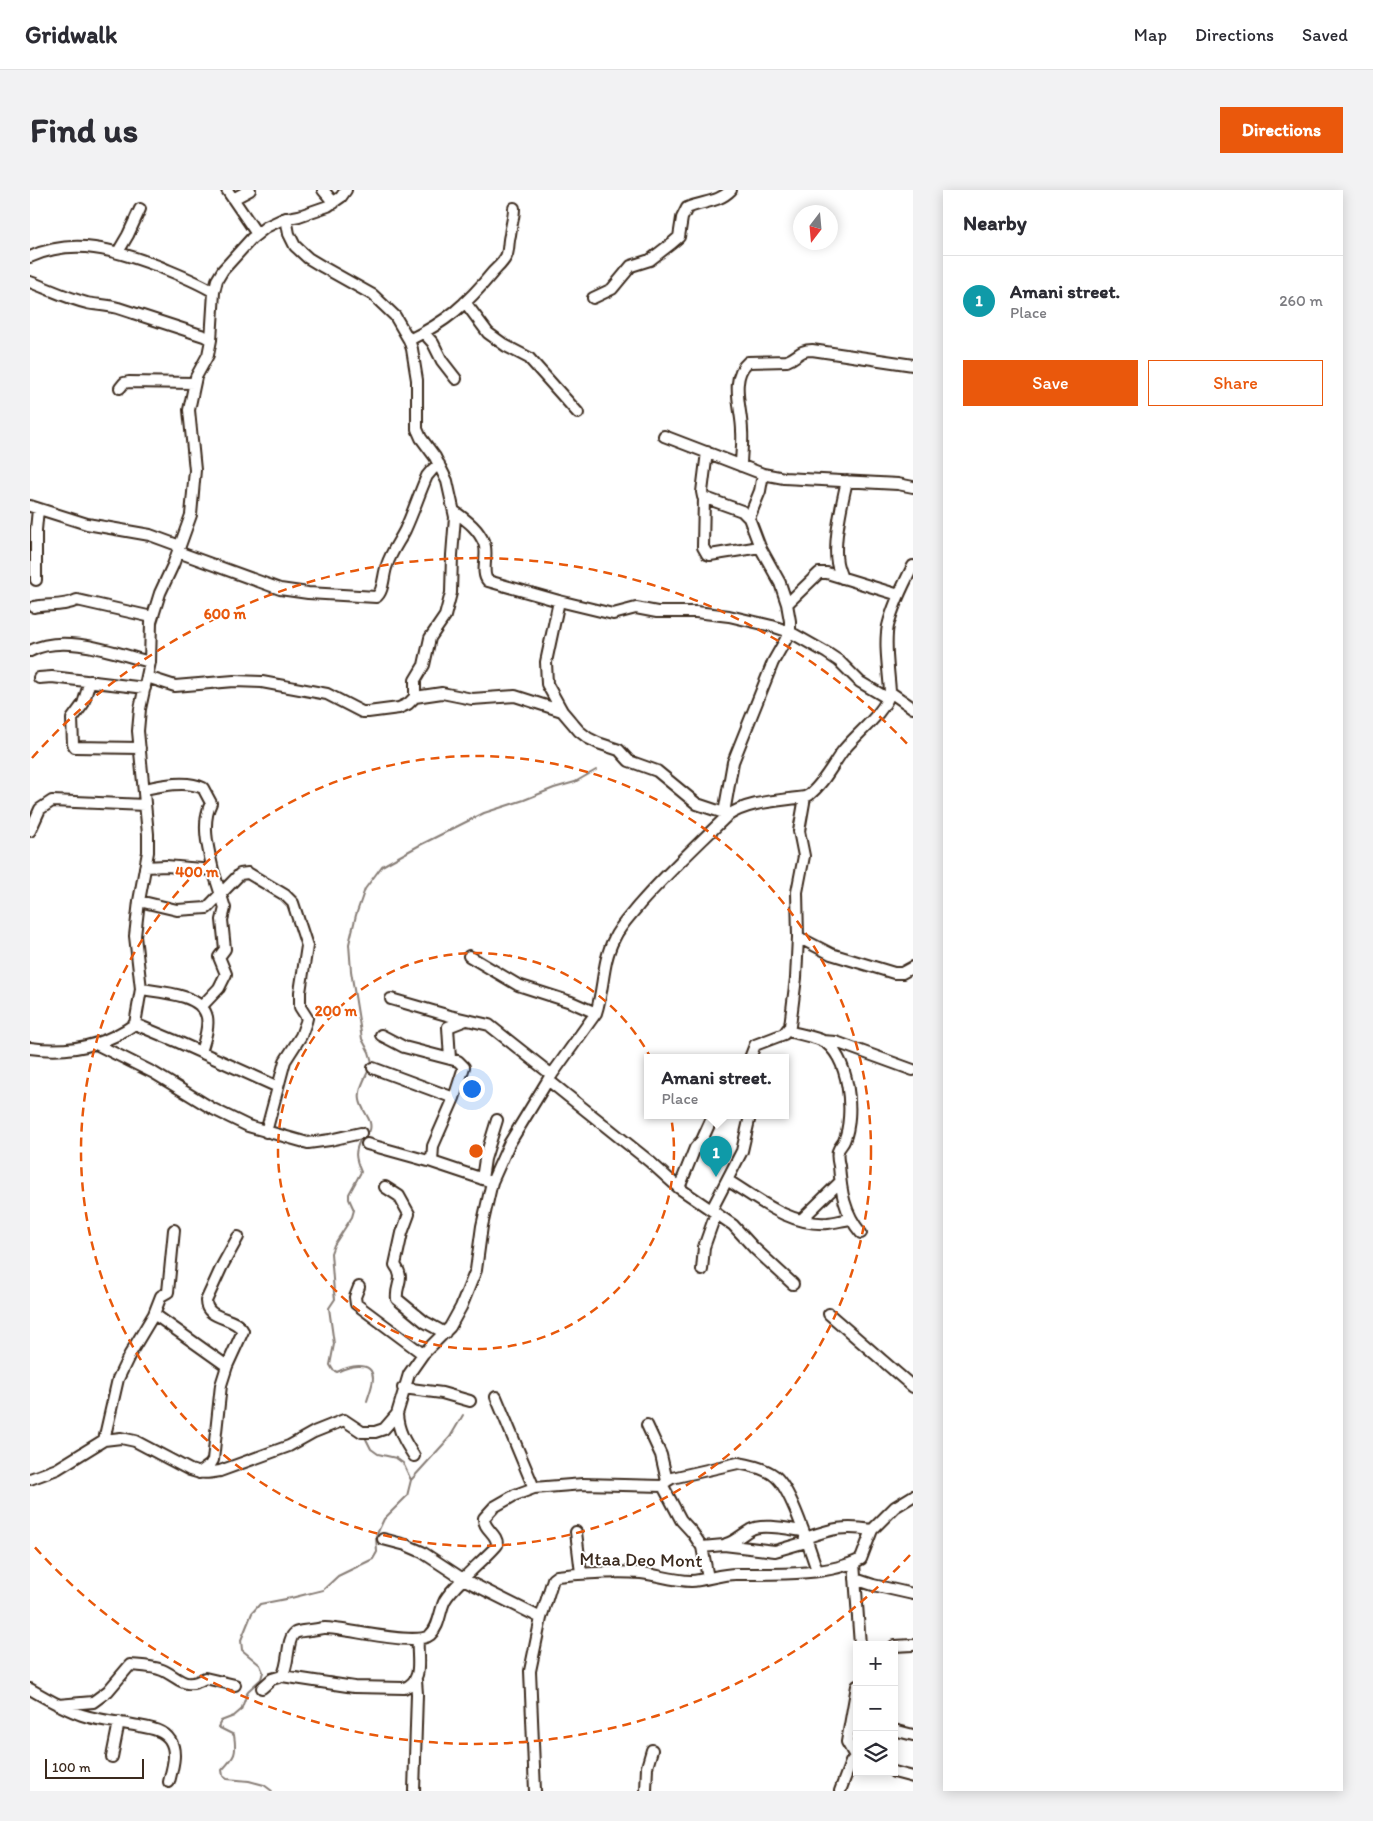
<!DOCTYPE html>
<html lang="en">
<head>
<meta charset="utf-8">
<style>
	:root { --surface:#fff; --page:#f2f2f3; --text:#2b2b33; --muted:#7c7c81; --line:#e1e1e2; --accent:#ea580c }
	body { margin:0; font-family:Itim,sans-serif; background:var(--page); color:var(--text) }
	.controls { position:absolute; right:15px; bottom:15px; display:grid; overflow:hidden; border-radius:0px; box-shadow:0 2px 12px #0003 }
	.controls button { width:45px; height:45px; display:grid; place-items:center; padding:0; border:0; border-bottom:1px solid var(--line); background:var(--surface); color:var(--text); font:25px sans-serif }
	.compass { position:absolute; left:763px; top:15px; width:45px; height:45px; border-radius:50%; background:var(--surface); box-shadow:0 2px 12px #0003; rotate:196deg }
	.scale { position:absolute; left:15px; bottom:12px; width:99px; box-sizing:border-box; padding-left:5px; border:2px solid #3b2a1e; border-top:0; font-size:14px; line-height:18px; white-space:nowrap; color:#3b2a1e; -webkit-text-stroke:4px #fff; paint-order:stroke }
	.you { position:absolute; left:441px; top:898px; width:18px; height:18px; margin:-12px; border:4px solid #fff; border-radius:50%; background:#1a73e8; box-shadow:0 0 0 8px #1a73e833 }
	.badge { display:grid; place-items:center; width:32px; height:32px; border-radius:50%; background:var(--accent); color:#fff; font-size:16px; font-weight:700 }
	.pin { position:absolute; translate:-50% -41px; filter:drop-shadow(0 1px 2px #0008) }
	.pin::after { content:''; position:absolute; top:26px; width:18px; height:15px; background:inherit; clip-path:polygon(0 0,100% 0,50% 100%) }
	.popup { position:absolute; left:614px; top:864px; width:145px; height:65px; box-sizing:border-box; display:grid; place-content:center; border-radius:0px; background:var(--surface); filter:drop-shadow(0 1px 4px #0005); font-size:16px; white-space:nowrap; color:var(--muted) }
	.popup b { font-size:19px; color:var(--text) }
	.popup::after { content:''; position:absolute; left:50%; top:100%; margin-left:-10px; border:10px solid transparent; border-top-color:var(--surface) }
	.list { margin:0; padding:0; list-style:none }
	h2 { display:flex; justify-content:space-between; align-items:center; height:65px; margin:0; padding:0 20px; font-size:21px }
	h2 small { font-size:16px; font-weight:400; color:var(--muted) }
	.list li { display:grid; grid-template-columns:32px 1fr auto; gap:15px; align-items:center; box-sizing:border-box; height:90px; padding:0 20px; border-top:1px solid var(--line) }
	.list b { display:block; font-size:19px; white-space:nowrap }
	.list p { margin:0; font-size:16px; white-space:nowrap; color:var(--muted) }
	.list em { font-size:16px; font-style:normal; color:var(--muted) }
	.actions { display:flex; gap:10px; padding:15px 20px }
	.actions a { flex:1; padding:11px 0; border:1px solid var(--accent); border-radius:0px; text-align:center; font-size:18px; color:var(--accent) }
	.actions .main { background:var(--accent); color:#fff }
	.icon { flex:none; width:28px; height:28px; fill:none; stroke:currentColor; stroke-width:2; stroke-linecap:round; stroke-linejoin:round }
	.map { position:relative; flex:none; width:883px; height:1601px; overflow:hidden; border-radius:0px }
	header { display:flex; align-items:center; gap:30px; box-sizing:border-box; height:70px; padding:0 25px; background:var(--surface); border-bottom:1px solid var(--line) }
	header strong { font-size:24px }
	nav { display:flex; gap:28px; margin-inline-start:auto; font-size:18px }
	.intro { display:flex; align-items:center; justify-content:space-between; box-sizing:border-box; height:120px; padding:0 30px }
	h1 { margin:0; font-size:35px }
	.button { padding:12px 22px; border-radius:0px; background:var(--accent); color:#fff; font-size:18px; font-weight:700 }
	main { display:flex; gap:30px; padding:0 30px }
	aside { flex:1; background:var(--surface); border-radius:0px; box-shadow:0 2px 12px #0003 }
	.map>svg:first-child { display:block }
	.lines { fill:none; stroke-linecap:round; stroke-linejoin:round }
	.stream { stroke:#887e77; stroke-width:2 }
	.minor-casing { stroke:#3b2a1e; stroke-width:14 }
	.minor { stroke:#fff; stroke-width:10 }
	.ring { fill:none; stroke:#e8590c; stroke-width:2.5; stroke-dasharray:9 6 }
	.labels { text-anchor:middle; stroke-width:4; stroke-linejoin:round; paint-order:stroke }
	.street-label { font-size:19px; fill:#3b2a1e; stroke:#fff }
	.centre { fill:#e8590c; stroke:#fff; stroke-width:2.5 }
	.ring-label { font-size:15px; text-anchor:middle; font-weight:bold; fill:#e8590c; stroke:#fff; stroke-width:4; stroke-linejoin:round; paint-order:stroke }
</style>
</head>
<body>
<header>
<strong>Gridwalk</strong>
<nav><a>Map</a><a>Directions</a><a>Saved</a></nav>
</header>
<div class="intro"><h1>Find us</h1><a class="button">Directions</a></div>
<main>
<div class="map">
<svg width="883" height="1601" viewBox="0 0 883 1601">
	<rect width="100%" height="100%" fill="#fff"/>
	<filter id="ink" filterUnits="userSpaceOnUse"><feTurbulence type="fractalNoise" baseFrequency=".02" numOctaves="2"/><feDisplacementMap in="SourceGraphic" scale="10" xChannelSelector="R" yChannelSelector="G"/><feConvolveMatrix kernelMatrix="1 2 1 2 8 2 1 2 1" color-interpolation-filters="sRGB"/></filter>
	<g filter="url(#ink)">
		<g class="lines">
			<path class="stream" d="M 341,875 L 342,872 L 339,862 L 332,849 L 321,781 L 319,754 L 326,725 L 335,699 L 352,676 L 390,655 L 454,623 L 494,610 L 524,598 L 545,592 L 566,580
				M 334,944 L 340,940 C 343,929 332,922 330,910 C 328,899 335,889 339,879
				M 331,948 C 324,962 325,968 331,982 L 319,1004 L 319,1009 L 324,1020 L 322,1027 L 304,1055 L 301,1063 L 304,1102 L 305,1109 L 299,1118 L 304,1154 L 300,1175 L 303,1180 L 307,1182 C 317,1177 342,1169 343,1188 C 343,1195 339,1204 337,1211
				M 335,1247 L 341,1259 L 348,1264 L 366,1268 L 373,1273 L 381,1290
				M 242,1601 L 234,1595 L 219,1591 L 197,1589 L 193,1586 L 192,1580 C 205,1566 207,1564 204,1545 L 188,1537 L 191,1531 L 204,1526 L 211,1520 L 218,1501 L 231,1489 L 233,1482 L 230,1475 L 212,1460 L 211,1450 L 222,1423 L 230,1414 L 261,1408 L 293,1400 L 308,1386 L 343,1369 L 347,1362 L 346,1346 L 354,1329 L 377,1306 L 381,1290 L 420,1247 L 433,1225"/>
			<g class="minor-casing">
				<path id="minor" d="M 197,0 L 227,44
					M 293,0 L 304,13
					M 203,9 L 220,0
					M 88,62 L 98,45 L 110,19
					M 0,67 C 44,47 85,60 128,76 C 147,84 166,91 184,102
					M 0,92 C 19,99 37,108 57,113 C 67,115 77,115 88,118 L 174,146 L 181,150
					M 563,108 L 582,99 L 601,76 L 620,70 L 642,53 L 649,47 L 652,28 L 657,18 C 673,11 688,13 701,0
					M 435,112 L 458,143 L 476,156 L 499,168 L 548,223
					M 394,143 L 403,153 L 412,171 L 426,189
					M 379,150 C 416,132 437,114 463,82 C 468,77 475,71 477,64 C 479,58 478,51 480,45 C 481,35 484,28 484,18
					M 90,198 L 94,193 L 99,192 L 164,193
					M 634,246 L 733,284 L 754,288 L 868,294 L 883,297
					M 677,262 L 672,302 L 673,307 L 712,321 L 719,328 L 730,357 L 750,393 L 757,414 L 760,431 L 760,442 L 743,472 L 703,572 L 694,623
					M 711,276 C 711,265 713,252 712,241 C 712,220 699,188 718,172 L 757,171 C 768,167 769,160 782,160 L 883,175
					M 674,308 L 673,357 L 677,364 L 680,365 L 730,357
					M 0,316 L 57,334 L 120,345 L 150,356
					M 424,321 C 436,330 448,338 454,353 C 459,364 450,383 458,391 L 529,411 L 583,424 L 606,418 L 627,422 L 666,422 L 699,426 L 742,436 L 760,442 L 797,463 L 809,471 L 830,492 L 857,508
					M 719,328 L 730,301 L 733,284
					M 148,362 L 250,399 L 278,403 L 346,407 C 354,402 353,384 357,375 C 361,362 369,352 375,340 C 383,323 389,304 397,286 L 402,280 L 409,274
					M 812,388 C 810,383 808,378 807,373 C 803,352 812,312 817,291
					M 6,390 L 6,340 L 8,319
					M 529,411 L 516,472 L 517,494 L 532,521 L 549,541 L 558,548 L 568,553 L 589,560 L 599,571 L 627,581 L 667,614 L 694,623 L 697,626
					M 757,414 L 789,383 L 797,383 L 869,405
					M 4,417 C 18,414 34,417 47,410 L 122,427
					M 0,461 C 34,443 85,463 120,472
					M 117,487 L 145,496 L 204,491 L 232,492 L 297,504 L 332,522 L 338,522 L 369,518 L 378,514 L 385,507 L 385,490 L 394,475 L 400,448 L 415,426 L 421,403 L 422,365 L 425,327 L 417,291 L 405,267 L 391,248 L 387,239 L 387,190 L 382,159 L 379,150 L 365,126 L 343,105 L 293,77 L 278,68 L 265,56 L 259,44 L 256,28
					M 9,488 L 22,487 L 115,498
					M 60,491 L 53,514 L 42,529 L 43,554 L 45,557 L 110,558
					M 860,502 L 883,518
					M 385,507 L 412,503 L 442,509 L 485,506 L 532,521
					M 115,599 C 132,595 157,590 173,598 L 181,613 C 171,633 178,659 183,680
					M 0,641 L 10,619 L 22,611 L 115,615
					M 115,677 L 136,676 L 183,680 L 195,718 L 192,730 L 195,759 L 189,767 L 196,784 L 189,798 L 171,817
					M 109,711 L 147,720 L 177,718 L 210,684 L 218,683 L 255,705 L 263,713 L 277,756 L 270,802 L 270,817 L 277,828 L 276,832 L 271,846 L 255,871 L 236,942
					M 768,747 L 801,764 L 864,783 L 872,783 L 883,777
					M 439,766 L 488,795 L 541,812 L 566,823
					M 111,799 C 130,802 172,804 177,827 C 179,838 174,852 171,862
					M 361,809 L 420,826 L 459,835 L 522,885
					M 105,834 L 148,852 L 248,897
					M 758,841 C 769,844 781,846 791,850 C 820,863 825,926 814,951 C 813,954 809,957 808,961 C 807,965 808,972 809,976 C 811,1001 814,1023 831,1043
					M 351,845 L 374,857 L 428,871 L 434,877 L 424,908 L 403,956 L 402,972
					M 792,851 L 806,852 L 883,880
					M 66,854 L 124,883 L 183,919 L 218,936 L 278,953 L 300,950 L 331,943
					M 0,858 C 37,863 74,856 105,834 L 111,799 L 105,746 L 109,711 L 118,662 L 118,644 L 108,541 L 110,519 L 120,472 L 121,432 L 130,403 L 143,375 L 161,325 L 165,280 L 159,220 L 166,187 L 178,165 L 181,150 L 184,102 L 187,90 L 193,80 L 221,49 L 236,37 L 253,29 L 269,26 L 298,16 L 311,7 L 316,0
					M 720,868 L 725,855 L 754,844 L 760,836 L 766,788 L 768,747 L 767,702 L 774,666 L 769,641 L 775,607
					M 420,869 L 418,837 L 436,830
					M 343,878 L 424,908
					M 518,890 L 619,971 L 649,998 L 703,1035 L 724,1058 L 763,1094
					M 337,954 L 402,972 L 462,992
					M 452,989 L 455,969 L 467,930
					M 697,990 C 728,1009 760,1036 798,1033 C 806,1032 813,1030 821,1029
					M 355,997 L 369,1006 L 379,1024 L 372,1043 L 365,1075 C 376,1089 365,1095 367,1109 L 395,1132 L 415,1143
					M 649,998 L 665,958 L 672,950 L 683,926
					M 682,1019 L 712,961 L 720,926
					M 771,1030 L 810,992
					M 672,1080 L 674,1057 L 686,1023
					M 329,1097 L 325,1107 L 326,1114 L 393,1164
					M 124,1124 L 197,1176
					M 799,1124 L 883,1197
					M 373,1198 L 412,1203 L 440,1211
					M 466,1207 L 504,1298
					M 367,1224 C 368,1241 375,1252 384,1266
					M 617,1235 L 631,1265 L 637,1291
					M 74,1250 L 88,1189 L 100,1164 L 124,1124 L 131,1106 L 138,1102 L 144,1040
					M 169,1283 L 180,1275 L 183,1270 L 191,1195 L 197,1176 L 213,1141 C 205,1126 176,1130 176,1111 L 192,1076 L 208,1047
					M 0,1289 L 27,1279 L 74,1250 L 91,1248 L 105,1251 L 160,1280 C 170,1284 179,1283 190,1281 L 259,1256 L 284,1242 L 314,1230 L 332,1242 L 345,1242 L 354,1239 L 367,1224 L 379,1184 L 393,1164 L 420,1137 L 431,1117 L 446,1080 L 452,1036 L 462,992 L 479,954 L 518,890 L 566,823 C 574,799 572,772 584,749 C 589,737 600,726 609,715 C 636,684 667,655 697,626 C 719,611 749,611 775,607 L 779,605 C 793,594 802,576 812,562 C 825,545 855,523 860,502 C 859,482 854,455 858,436 C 863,415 873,395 883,376
					M 633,1296 L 637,1291 L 642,1288 L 708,1273 C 720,1275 735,1278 745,1286 C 762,1300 779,1358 787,1380
					M 546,1342 L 551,1383
					M 775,1348 C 802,1339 813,1335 842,1340
					M 353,1349 L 376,1355 L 392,1362 L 433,1389 L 511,1428
					M 696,1354 C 706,1351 711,1345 720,1340 C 731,1333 759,1339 772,1341
					M 672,1357 L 694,1355 L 745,1361 L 776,1352
					M 824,1373 L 830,1455
					M 825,1389 L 843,1395 L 883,1404
					M 864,1456 L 883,1455
					M 252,1486 C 260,1474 256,1449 265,1443 C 269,1441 275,1441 280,1440 C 284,1440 290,1438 295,1438 C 316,1438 386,1457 400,1445 C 410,1436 409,1422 415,1410 C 419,1403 426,1396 432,1390 C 437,1384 466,1358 467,1355 C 468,1344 453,1339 454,1328 L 464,1317 L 485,1305 L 504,1298 L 553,1294 L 633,1296 L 651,1330 L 662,1342 L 672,1357 L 678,1388
					M 232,1498 L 242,1489 L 252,1486 L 324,1497 L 374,1498 C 395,1491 386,1467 388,1449
					M 0,1499 C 17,1509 34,1519 52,1525 C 70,1531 90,1532 109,1536 C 120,1538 134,1540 140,1550 C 148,1562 142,1579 139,1592
					M 28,1515 L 63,1512 L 78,1501 L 100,1475 C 110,1476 122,1476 132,1480 C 149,1487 154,1501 175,1488 L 205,1495
					M 864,1540 L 883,1545
					M 825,1566 L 817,1552 L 827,1496
					M 82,1567 L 89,1532
					M 864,1582 L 883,1587
					M 384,1601 L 387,1504 L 386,1490
					M 505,1601 L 500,1481 L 511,1428 L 523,1389 L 527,1386 C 556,1383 583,1381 611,1383 C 628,1385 644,1391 661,1391 C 676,1390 691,1384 706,1384 C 743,1384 798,1386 831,1369 L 842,1340 L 865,1317 L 883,1306
					M 616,1601 L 617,1577 L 622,1560
					M 810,1601 L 821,1572 L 827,1565"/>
			</g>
			<use href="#minor" class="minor"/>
		</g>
	</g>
	<g class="ring">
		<circle cx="446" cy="961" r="198"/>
		<circle cx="446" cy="961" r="395"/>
		<path d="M880 1365A593 593 0 0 1 2 1354M2 568A593 593 0 0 1 880 557"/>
	</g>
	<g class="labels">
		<g class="street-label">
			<text transform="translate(611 1369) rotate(1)" y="7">Mtaa Deo Mont</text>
		</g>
	</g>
	<circle cx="446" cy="961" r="8" class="centre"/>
	<g class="ring-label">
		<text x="195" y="429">600 m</text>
		<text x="167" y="687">400 m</text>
		<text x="306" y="826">200 m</text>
	</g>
</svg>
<div class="controls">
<button>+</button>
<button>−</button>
<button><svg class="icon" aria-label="layers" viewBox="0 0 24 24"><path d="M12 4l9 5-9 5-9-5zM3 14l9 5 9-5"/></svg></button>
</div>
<svg class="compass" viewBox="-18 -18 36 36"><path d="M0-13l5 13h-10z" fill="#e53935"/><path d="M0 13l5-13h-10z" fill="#7c7c81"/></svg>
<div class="scale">100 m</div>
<div class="you"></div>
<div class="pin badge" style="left:686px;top:987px;background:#0f9aa8">1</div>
<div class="popup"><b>Amani street.</b>Place</div>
</div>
<aside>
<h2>Nearby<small></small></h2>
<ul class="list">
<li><span class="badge" style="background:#0f9aa8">1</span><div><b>Amani street.</b><p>Place</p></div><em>260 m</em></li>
</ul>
<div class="actions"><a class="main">Save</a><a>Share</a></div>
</aside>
</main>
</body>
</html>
